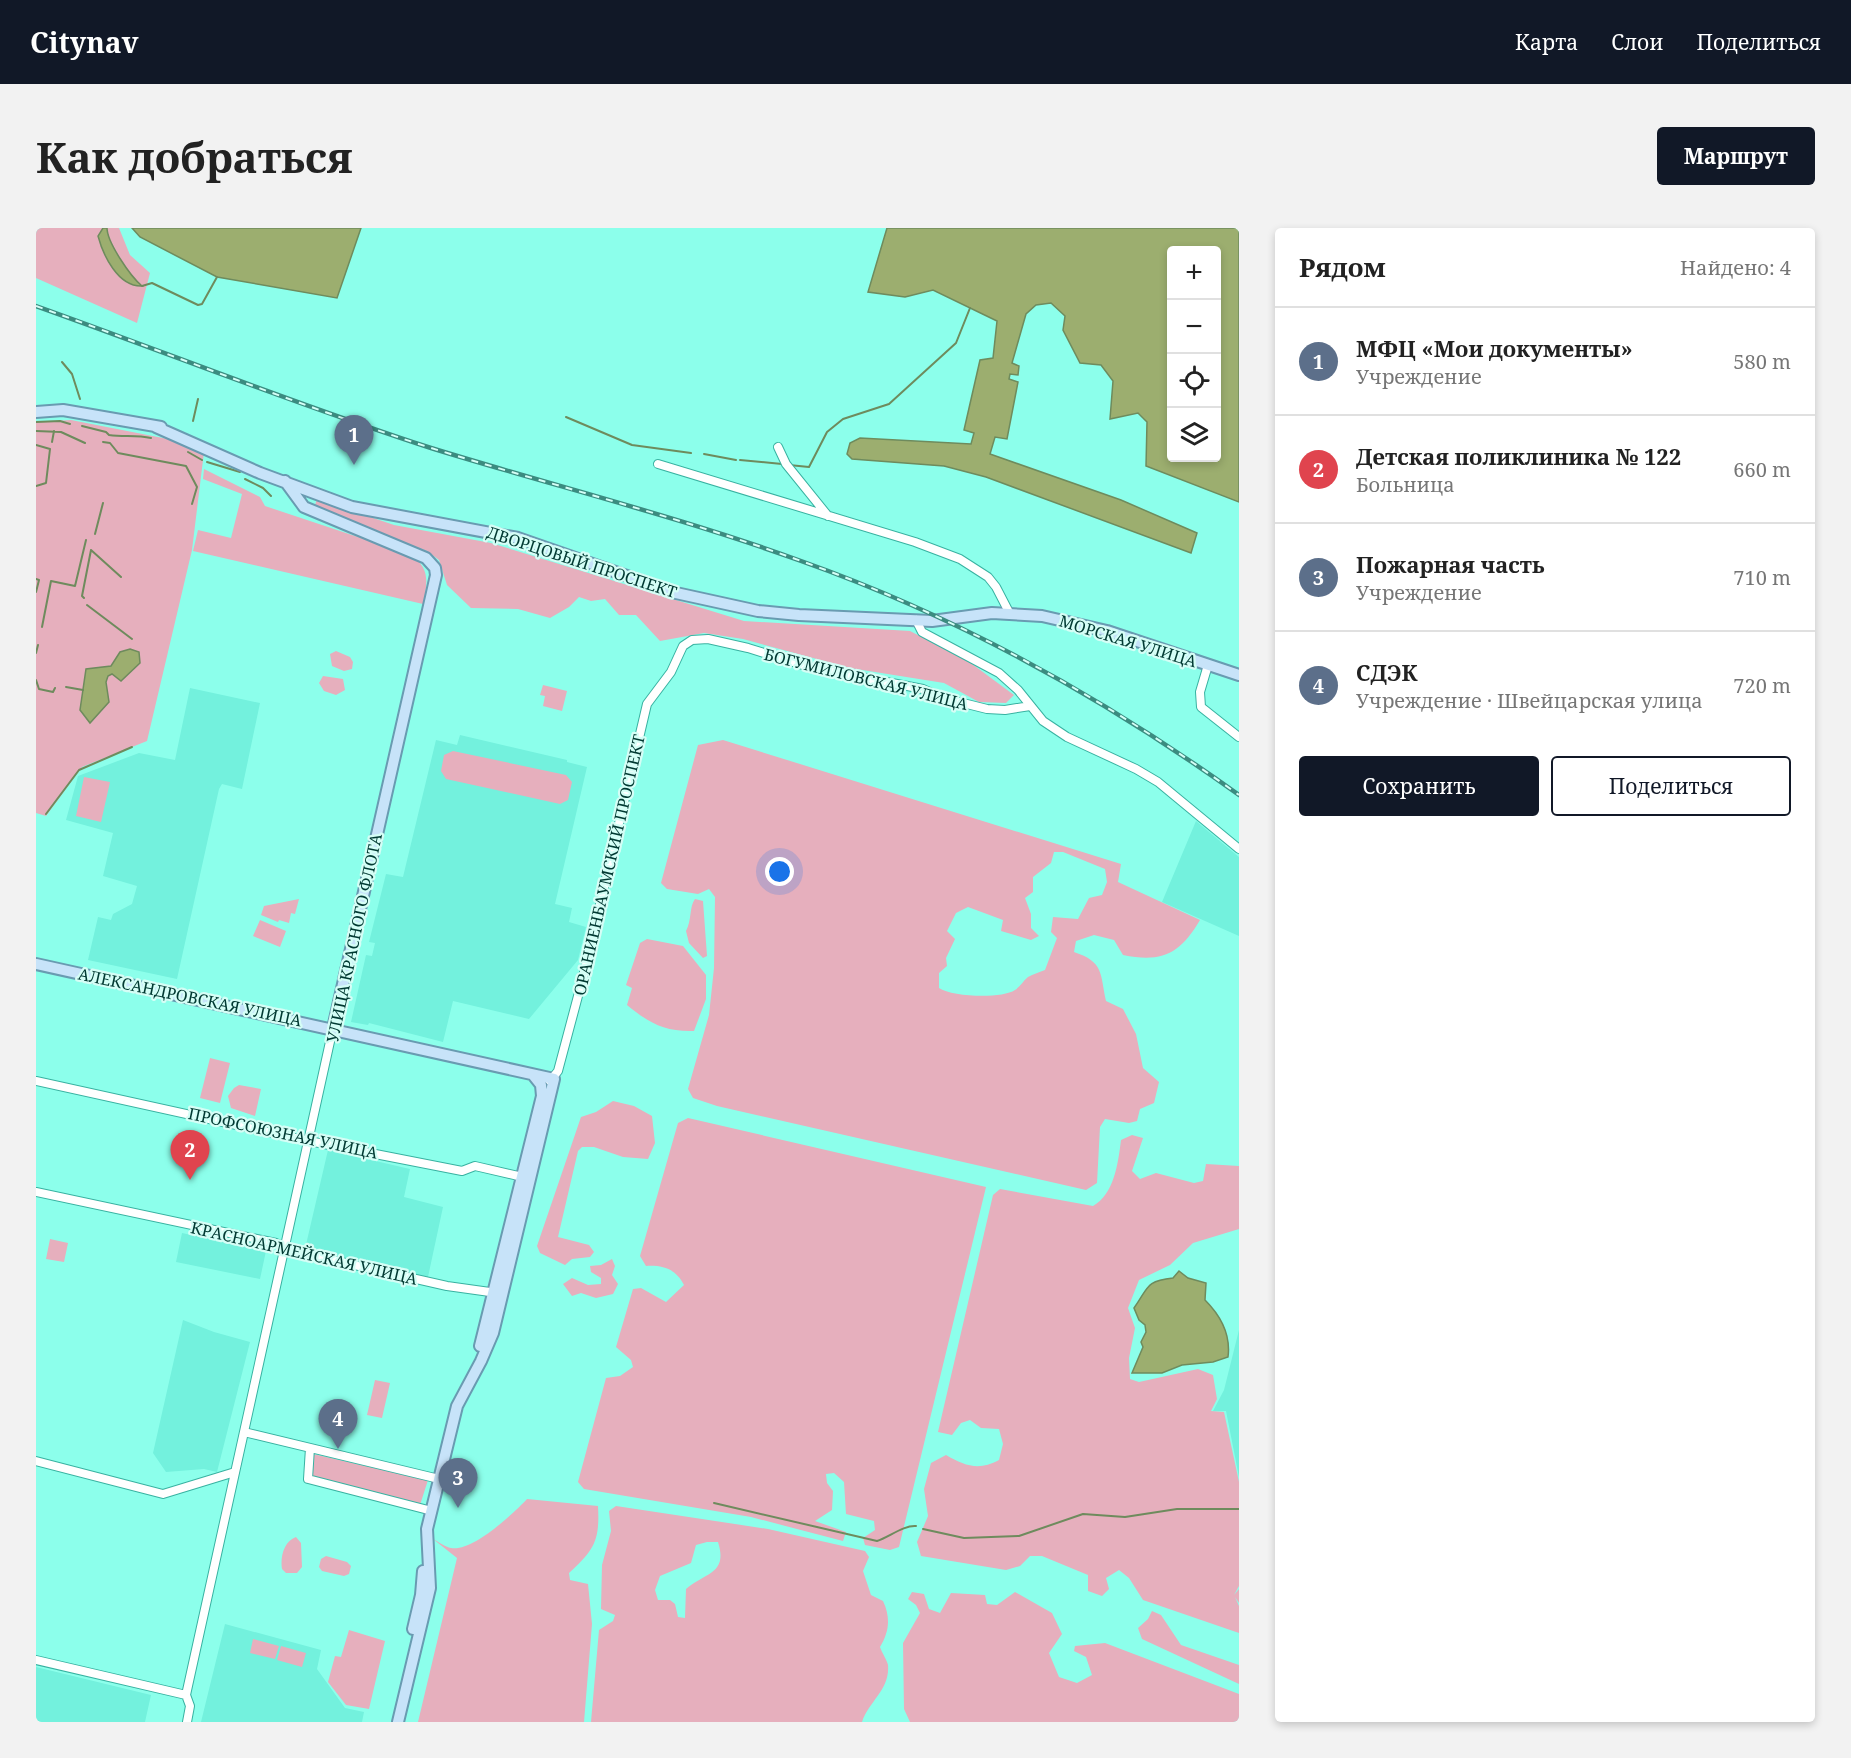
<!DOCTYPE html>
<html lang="ru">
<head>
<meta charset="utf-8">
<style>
	:root { --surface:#fff; --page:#f2f2f2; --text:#222; --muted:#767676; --line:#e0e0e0; --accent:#111827 }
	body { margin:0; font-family:"Noto Serif",serif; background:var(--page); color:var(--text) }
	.controls { position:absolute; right:18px; top:18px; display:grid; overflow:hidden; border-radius:6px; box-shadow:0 3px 9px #0003 }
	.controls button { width:54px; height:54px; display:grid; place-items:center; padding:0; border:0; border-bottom:2px solid var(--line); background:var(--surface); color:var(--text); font:30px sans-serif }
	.you { position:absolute; left:744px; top:644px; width:21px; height:21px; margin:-15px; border:4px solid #fff; border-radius:50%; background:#1a73e8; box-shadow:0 0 0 9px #1a73e833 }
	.badge { display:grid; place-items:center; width:39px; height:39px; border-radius:50%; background:var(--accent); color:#fff; font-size:20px; font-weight:700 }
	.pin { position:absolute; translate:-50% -50px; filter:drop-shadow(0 2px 3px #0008) }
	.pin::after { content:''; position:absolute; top:32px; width:21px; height:18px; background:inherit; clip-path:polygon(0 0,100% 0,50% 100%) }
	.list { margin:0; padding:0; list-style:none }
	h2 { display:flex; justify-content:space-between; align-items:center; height:78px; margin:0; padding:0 24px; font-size:26px }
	h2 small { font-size:20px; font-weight:400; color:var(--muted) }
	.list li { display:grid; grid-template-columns:39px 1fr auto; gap:18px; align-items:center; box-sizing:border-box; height:108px; padding:0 24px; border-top:2px solid var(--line) }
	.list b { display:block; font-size:22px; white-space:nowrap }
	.list p { margin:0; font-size:20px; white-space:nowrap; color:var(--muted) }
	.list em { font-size:20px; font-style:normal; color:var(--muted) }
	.actions { display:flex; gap:12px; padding:18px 24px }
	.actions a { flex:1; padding:14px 0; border:2px solid var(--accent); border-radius:6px; text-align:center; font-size:21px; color:var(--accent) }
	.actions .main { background:var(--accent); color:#fff }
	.icon { flex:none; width:33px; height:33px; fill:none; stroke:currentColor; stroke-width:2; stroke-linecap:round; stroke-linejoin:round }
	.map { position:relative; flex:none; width:1203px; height:1494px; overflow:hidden; border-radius:6px }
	header { display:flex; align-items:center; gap:36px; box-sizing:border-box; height:84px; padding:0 30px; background:var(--accent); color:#fff }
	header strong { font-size:28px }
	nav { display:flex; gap:33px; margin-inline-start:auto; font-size:21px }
	.intro { display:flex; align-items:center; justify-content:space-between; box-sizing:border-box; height:144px; padding:0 36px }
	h1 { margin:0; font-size:42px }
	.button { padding:15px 27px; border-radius:6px; background:var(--accent); color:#fff; font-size:21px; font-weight:700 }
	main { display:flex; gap:36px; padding:0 36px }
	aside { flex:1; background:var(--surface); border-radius:6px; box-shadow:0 3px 9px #0003 }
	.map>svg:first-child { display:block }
	.built { fill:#73f1dd }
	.green { fill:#e6afbd; fill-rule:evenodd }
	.water { fill:#9cae6f; stroke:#6e8b5d; stroke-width:1.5; fill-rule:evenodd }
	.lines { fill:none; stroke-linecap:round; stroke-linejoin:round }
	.stream { stroke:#6e8b5d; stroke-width:2 }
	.minor-casing { stroke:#38b2a1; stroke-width:10 }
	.major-casing { stroke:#699bb1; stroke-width:14 }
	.minor { stroke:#fff; stroke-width:8 }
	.major { stroke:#c7e3f9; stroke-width:10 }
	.rail-casing { stroke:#3b8c80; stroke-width:4.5 }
	.rail { stroke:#d5fef6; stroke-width:2; stroke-dasharray:7; stroke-linecap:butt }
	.labels { text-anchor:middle; stroke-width:4.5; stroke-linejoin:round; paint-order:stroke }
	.street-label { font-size:16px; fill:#013932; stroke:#d5fef6 }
</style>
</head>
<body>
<header>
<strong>Citynav</strong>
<nav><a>Карта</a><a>Слои</a><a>Поделиться</a></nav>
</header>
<div class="intro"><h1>Как добраться</h1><a class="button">Маршрут</a></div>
<main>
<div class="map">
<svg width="1203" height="1494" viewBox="0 0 1203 1494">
	<rect width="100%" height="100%" fill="#8cffeb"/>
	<path class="built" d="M 154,460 L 224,475 L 206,561 L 186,556 L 183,561 L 141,751 L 52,732 L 62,689 L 75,692 L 77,686 L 96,676 L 101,658 L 67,648 L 77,605 L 30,592 L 42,548 L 103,525 L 139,532 Z
		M 424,507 L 531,532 L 531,534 L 551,539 L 519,676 L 536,680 L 533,694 L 550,699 L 542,732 L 493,791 L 417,773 L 407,814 L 333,795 L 332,797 L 315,794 L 330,727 L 336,728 L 339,715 L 333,714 L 350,646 L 367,649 L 400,512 L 421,517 Z
		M 1160,593 L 1203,629 L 1203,708 L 1126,674 Z
		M 292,922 L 374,941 L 368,969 L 407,979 L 392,1049 L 269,1021 Z
		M 146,1005 L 230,1023 L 224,1051 L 140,1034 Z
		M 147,1092 L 178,1104 L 214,1114 L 181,1244 L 168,1241 L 130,1244 L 117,1225 Z
		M 1203,1102 L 1203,1249 L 1190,1183 L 1177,1183 L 1188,1162 Z
		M 189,1396 L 285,1422 L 281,1441 L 309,1480 L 328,1484 L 326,1494 L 165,1494 Z
		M 0,1439 L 115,1467 L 109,1494 L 0,1494 Z"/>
	<path class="green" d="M 0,0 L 83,0 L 94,27 L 114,45 L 101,95 L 0,50 Z
		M 35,192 L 132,211 L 168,224 L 156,322 L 111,513 L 46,539 L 10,588 L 0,585 L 0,194 Z
		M 168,241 L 224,269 L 229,278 L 373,326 C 394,339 392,353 387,376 L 157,323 L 162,302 L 195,310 L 206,266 L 167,251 Z
		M 281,271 L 358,297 L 455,315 L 708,393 L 874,403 L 932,433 L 978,467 L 970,475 L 943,474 L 908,455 L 814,440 L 707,411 L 668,405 L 624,413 L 600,387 L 583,387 L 569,371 L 555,373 L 543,369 L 533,379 L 514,390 L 482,381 L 435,380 L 411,357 L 403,332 L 391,323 L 298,287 L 279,277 Z
		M 300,423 L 314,429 L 317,434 L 316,441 L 308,443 L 296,438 L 294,426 Z
		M 287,448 L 307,451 L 309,462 L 300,467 L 288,463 L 283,455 Z
		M 507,457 L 531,463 L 526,483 L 507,478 L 509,468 L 504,467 Z
		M 687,512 L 1085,636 L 1082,654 L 1164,692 C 1144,726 1126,735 1087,727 L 1078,712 L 1058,707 L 1040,713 L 1038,724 C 1068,734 1064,745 1070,773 L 1087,781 L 1100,806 L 1107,840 L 1123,854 L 1118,875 L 1104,881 L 1101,893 L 1093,895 L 1069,891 L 1064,899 L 1061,955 L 1050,962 L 681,878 L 657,870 L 652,861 L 673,787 L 678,740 L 679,669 L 673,661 L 662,666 L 631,661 L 625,655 L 662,517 ZM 1018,624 L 1027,624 L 1069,641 L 1071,654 L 1066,667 L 1053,670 L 1042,691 L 1017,689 L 1015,704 L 1021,710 L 1009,742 C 1004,744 997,746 992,749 C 987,753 984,759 979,762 C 966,771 916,769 903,760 L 903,745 L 911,738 L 910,730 L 919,711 L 911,703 L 920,685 L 932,679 L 967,692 L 965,703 L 995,712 L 1003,708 L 995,700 L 995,686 L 989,670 L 997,664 L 997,649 L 1015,635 Z
		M 417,523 L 530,547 L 536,554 L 532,572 L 524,576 L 410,551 L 405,543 L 408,527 Z
		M 48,549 L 74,554 L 65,594 L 40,588 Z
		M 263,671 L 259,686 L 255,685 L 253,695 L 243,692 L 242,694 L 225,687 L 228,678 Z
		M 659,671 L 667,673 L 671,728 L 667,730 L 653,715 L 650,703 C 656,692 653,679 659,671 Z
		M 224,692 L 250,703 L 244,719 L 217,708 Z
		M 611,711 L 647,718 L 670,747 L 670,771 L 658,803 C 629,804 613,795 591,777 L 596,760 L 590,757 L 604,715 Z
		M 174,830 L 194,835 L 184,875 L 164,870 Z
		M 203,857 L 225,861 L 219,888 L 195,880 L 192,868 L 198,860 Z
		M 577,873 L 598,878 L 616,888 L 619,915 L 612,931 L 587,929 L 558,919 L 546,919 L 542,923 L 522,1009 L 553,1017 L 558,1024 L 554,1029 L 536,1031 L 529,1037 L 504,1025 L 501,1018 L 545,889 L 560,884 Z
		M 652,890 L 950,959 L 863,1319 L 854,1322 L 829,1317 L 827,1310 L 839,1302 L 838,1293 L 810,1286 L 808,1254 L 798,1245 L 790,1246 L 791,1255 L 797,1263 L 796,1282 L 779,1293 L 810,1304 L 807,1313 L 715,1289 L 548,1261 L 542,1254 L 570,1150 L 584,1148 L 597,1139 L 595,1132 L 580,1119 L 597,1061 L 605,1060 L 630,1074 L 648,1057 C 640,1041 627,1037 610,1038 L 604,1028 L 642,895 Z
		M 1096,907 L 1107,910 L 1096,943 L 1104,951 L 1120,945 L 1158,955 L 1167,953 L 1170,936 L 1203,938 L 1203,1001 L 1157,1015 L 1134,1037 L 1103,1052 L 1092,1080 L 1099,1100 L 1093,1130 L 1094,1151 L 1103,1154 L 1162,1141 L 1177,1147 L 1181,1171 L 1175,1183 L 1188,1184 L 1203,1254 L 1203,1358 L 1198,1367 L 1203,1361 L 1203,1375 L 1199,1369 L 1203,1378 L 1203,1405 L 1107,1372 L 1093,1350 L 1083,1342 L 1070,1350 L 1073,1361 L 1066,1368 L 1052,1363 L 1052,1347 L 1006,1328 L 994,1328 L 984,1338 L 970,1342 L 885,1328 L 881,1314 L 892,1288 L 888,1261 L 895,1235 L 910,1227 C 929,1238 943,1243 963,1232 L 967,1216 L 963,1201 L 945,1200 L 934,1192 L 925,1195 L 916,1207 L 902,1204 L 957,967 L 964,961 L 1057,978 C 1078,966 1082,936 1085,912 Z
		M 14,1011 L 32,1015 L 28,1034 L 10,1031 Z
		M 576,1031 L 579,1038 L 576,1047 L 582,1056 L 577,1066 L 560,1070 L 545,1065 L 536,1068 L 527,1056 L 536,1050 L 552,1057 L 565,1056 L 565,1050 L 555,1044 L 554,1038 L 565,1037 Z
		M 339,1152 L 354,1155 L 346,1190 L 331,1187 Z
		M 277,1226 L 392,1252 L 384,1277 L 276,1248 Z
		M 491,1271 L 562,1278 C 564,1313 558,1322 533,1345 L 534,1352 L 552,1356 L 556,1396 L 548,1494 L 382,1494 L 421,1330 L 397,1311 C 403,1314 409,1319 415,1320 C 436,1324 476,1287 491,1271 Z
		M 580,1278 L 732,1301 L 829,1323 L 833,1329 L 827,1343 L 835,1367 L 847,1373 C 855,1390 853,1404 844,1419 C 846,1425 851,1432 852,1437 C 854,1462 833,1473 826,1494 L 555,1494 L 563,1402 L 577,1393 L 579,1387 L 565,1381 L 566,1337 L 575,1303 L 573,1283 ZM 671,1314 L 682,1314 C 692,1346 670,1344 650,1361 L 649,1390 L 642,1389 L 639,1376 L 634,1372 L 622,1372 L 619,1362 L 624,1348 L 655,1335 L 660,1317 Z
		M 260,1309 L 265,1315 L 266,1339 L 261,1345 L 250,1345 L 246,1341 C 244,1329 248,1313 260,1309 Z
		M 290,1328 L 311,1334 L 315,1338 L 313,1346 L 308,1348 L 286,1343 L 283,1339 L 285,1331 Z
		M 876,1364 L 888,1366 L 893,1381 L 904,1385 L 915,1365 L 949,1367 L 951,1376 L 961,1377 L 979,1364 L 1016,1385 L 1026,1406 L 1013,1425 L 1023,1449 L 1041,1455 L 1056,1447 L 1050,1429 L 1038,1423 L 1039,1418 L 1069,1415 L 1203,1466 L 1203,1494 L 874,1494 L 868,1481 L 867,1415 L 884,1385 L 880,1377 L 872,1371 Z
		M 1116,1383 L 1125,1387 L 1145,1417 L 1203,1437 L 1203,1456 L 1106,1411 L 1102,1400 L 1112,1391 Z
		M 313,1402 L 349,1413 L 333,1481 L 310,1477 L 292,1454 L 299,1428 L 305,1429 Z
		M 217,1411 L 243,1418 L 239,1431 L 214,1425 Z
		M 245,1418 L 270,1425 L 266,1439 L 241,1432 Z"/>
	<path class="water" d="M 67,0 L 71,0 C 71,14 94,48 106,58 C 82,59 67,27 62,8 Z
		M 96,0 L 325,0 L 301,70 L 181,49 L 104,9 Z
		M 851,0 L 1203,0 L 1203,274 L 1110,238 L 1111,194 L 1102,185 L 1074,191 L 1077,153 L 1065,137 L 1044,135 L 1027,102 L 1029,88 L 1015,75 L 1000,77 L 990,86 L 976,135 L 983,138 L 982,147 L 974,146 L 973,151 L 982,154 L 971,211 L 959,209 L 954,226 L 1085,272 L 1161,305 L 1155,325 L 950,249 L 908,238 L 816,231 L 811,226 L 814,215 L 824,210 L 935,216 L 938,205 L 928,202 L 944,132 L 957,130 L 961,93 L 897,62 L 869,69 L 832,64 ZM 1136,22 L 1180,22 L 1180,230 L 1136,230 Z
		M 94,421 L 103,424 L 104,435 L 85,453 L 76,446 L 72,448 L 70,454 L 73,474 L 54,495 L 44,482 L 50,441 L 75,438 L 84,424 Z
		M 1143,1043 L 1152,1050 L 1170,1055 L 1169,1072 C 1185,1088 1195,1106 1192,1129 L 1177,1134 L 1146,1137 L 1126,1145 L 1096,1145 L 1107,1119 L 1105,1114 L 1110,1104 L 1109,1097 L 1103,1092 L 1098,1080 C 1113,1059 1109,1053 1137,1050 Z"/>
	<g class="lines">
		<path class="stream" d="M 106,58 L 116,55 L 162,77 L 166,76 L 181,49
			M 26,134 L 36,146 L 44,171
			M 530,189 L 596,217 L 655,225
			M 157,193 L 162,171
			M 0,194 L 24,193 L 34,196
			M 46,198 L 70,204 L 73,207 C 88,209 100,207 115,210
			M 0,203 L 25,204 L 49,215
			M 16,214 L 18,203
			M 67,214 L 74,215 L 82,225 L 150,238 L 161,259 L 156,276
			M 0,217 L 14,221 L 10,255 L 0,258
			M 152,224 L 166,232
			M 668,226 L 700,232
			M 704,232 L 746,236
			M 171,234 L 204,244
			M 753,237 L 773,239 L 791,204 L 807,191 L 853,176 L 920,115 L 934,80
			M 209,251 L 227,260 L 235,268
			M 59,306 L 67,275
			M 55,322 L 85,349
			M 0,351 L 3,352 L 0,364
			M 48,370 L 46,368 L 55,322
			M 51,377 L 96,411
			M 6,399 L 15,353 L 39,358 L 50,312
			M 0,425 L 2,417
			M 0,452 L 3,461 L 17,464 L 19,460
			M 30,459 L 47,462
			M 10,586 L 43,542 L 96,519
			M 678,1275 L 841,1313 C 853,1309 868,1297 880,1298
			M 887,1301 L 928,1310 L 983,1308 L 1047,1286 L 1089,1289 L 1141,1281 L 1203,1281"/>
		<g class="minor-casing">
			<path id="minor" d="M 742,219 L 750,236 L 792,288
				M 622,236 L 879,314 L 924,331 L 952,349 L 960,359 L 974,386
				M 880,392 L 886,404 L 963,445 L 982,462 L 1007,493 L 1031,509 L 1100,541 L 1122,554 L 1203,621
				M 1172,437 L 1164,464 L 1165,479 L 1203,509
				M 0,853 L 273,913 L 426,943 L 439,938 L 491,950
				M 514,853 L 522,843 L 546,753 L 611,476 L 635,444 L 647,418 L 656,412 L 672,411 L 712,420 L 773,439 L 887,461 L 907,470 L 951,481 L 969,482 L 994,478
				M 0,964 L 240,1015 L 261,1024 L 411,1058 L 461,1065
				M 208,1204 L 399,1250
				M 274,1220 L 272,1251 L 396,1283
				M 0,1233 L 127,1266 L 199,1244
				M 0,1432 L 150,1467
				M 151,1494 L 154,1478 L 150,1467 L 297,800"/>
		</g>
		<g class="major-casing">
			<path id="major" d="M 0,184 L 27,182 L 125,199
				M 120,199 L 224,245 L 316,279 L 482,310 L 640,365 L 722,383 L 763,387 L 896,393 L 956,385 L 1006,388 L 1071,403 L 1203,447
				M 249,253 L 268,279 L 390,330 L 399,340 L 400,347 L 297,800
				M 0,736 L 518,851 L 457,1105 L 445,1133 L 421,1178 L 391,1301 L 394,1360 L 362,1494
				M 444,1118 L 506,868 L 505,857 L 497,847
				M 377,1401 L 385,1367 L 387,1343"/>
		</g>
		<use href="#minor" class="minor"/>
		<use href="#major" class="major"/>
		<g class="rail-casing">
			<path id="rail" d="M 0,78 C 132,125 262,177 395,220 C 518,258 644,289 765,333 C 923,389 1068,470 1203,567"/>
		</g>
		<use href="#rail" class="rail"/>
	</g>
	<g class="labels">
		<g class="street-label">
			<text transform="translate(546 334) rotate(18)" y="6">ДВОРЦОВЫЙ ПРОСПЕКТ</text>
			<text transform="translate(1092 413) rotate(17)" y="6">МОРСКАЯ УЛИЦА</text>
			<text transform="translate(830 451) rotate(14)" y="6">БОГУМИЛОВСКАЯ УЛИЦА</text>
			<text transform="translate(573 637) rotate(-77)" y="6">ОРАНИЕНБАУМСКИЙ ПРОСПЕКТ</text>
			<text transform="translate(318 710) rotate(-78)" y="6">УЛИЦА КРАСНОГО ФЛОТА</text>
			<text transform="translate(154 769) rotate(12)" y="6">АЛЕКСАНДРОВСКАЯ УЛИЦА</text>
			<text transform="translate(247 905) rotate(12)" y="6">ПРОФСОЮЗНАЯ УЛИЦА</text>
			<text transform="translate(268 1025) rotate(13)" y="6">КРАСНОАРМЕЙСКАЯ УЛИЦА</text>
		</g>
	</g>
</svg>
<div class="controls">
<button>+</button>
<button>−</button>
<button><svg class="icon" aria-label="locate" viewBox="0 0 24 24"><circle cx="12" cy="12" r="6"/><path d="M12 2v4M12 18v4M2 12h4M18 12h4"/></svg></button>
<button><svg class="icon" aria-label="layers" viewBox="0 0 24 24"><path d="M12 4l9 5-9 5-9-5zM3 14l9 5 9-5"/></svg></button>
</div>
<div class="you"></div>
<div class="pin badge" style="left:318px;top:237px;background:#5c6f8a">1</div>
<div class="pin badge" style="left:154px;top:952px;background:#e0444e">2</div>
<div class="pin badge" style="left:422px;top:1280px;background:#5c6f8a">3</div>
<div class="pin badge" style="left:302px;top:1221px;background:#5c6f8a">4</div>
</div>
<aside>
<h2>Рядом<small>Найдено: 4</small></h2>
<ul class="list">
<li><span class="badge" style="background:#5c6f8a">1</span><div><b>МФЦ «Мои документы»</b><p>Учреждение</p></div><em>580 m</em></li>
<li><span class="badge" style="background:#e0444e">2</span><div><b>Детская поликлиника № 122</b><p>Больница</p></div><em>660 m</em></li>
<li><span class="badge" style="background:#5c6f8a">3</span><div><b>Пожарная часть</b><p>Учреждение</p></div><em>710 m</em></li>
<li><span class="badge" style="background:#5c6f8a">4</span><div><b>СДЭК</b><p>Учреждение · Швейцарская улица</p></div><em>720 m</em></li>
</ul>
<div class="actions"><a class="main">Сохранить</a><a>Поделиться</a></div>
</aside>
</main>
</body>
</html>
